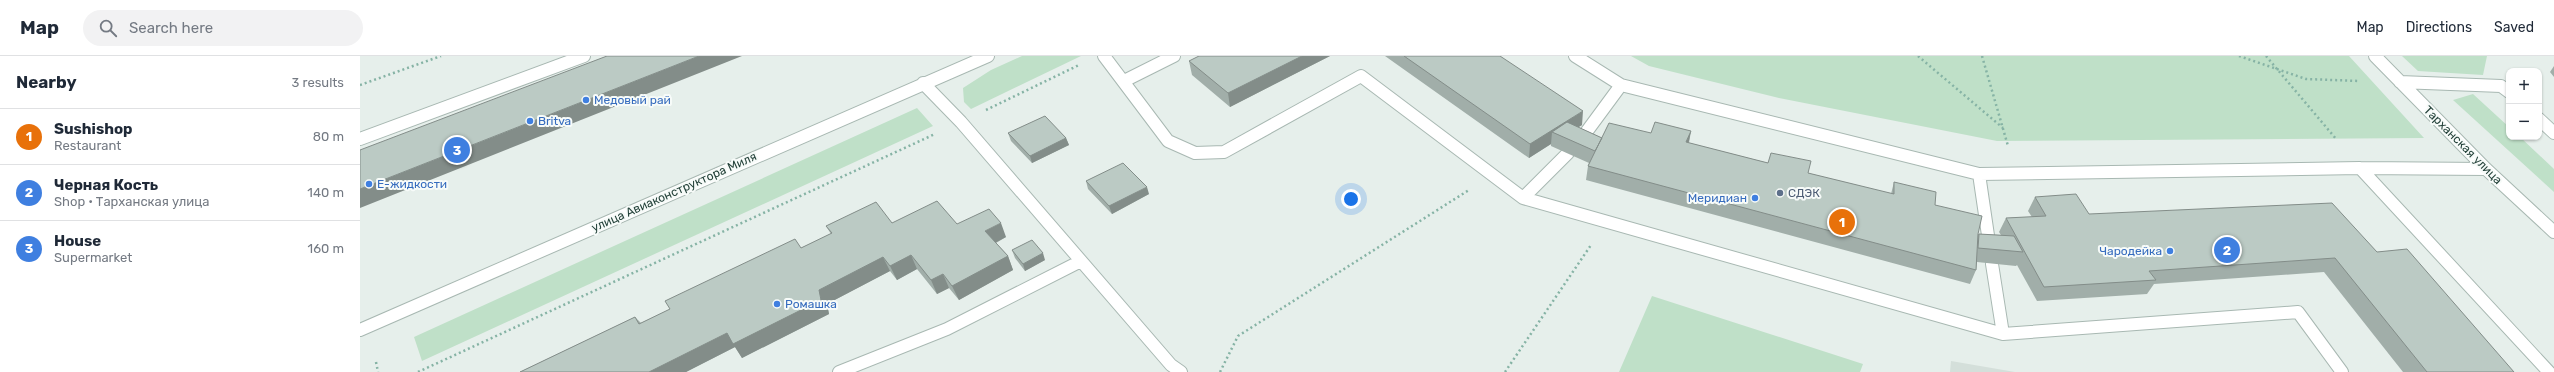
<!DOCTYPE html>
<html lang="en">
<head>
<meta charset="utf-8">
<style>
	:root { --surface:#fff; --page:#f2f2f3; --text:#1f2937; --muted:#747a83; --line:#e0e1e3; --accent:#7f5249 }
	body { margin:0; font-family:Rubik,sans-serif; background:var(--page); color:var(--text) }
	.controls { position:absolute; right:12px; top:12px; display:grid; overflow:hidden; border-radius:8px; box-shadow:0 1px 3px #0004 }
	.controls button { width:36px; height:36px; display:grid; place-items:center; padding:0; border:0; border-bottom:1px solid var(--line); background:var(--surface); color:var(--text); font:20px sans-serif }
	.you { position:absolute; left:991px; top:143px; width:14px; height:14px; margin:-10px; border:3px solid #fff; border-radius:50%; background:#1a73e8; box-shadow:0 0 0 6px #1a73e833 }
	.badge { display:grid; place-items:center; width:26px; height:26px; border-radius:50%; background:var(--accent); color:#fff; font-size:13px; font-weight:700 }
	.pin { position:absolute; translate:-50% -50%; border:2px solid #fff; box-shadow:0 1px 4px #0006 }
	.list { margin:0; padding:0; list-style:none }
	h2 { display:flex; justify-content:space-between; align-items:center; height:52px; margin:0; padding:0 16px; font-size:17px }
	h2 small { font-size:13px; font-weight:400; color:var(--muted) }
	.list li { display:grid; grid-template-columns:26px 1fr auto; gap:12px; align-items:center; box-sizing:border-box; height:56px; padding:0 16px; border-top:1px solid var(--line) }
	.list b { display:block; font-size:15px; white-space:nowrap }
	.list p { margin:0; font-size:13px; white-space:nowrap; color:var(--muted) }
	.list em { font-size:13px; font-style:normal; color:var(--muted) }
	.icon { flex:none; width:22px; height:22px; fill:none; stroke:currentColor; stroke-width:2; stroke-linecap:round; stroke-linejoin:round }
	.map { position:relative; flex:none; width:2194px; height:316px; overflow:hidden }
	header { display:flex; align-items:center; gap:24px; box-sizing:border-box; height:56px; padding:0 20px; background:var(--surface); border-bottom:1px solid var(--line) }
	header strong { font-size:19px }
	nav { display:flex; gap:22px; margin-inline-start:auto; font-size:14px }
	.search { width:280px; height:36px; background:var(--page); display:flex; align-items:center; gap:10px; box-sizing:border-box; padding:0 14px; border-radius:22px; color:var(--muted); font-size:15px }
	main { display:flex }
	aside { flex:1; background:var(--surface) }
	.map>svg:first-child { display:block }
	.built { fill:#d4dfda }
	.green { fill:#bfe0c8 }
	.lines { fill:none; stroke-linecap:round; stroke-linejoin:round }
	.minor-casing { stroke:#a8b8b2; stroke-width:14 }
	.path { stroke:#86b3a5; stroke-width:2.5; stroke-dasharray:2 3; stroke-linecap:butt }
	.minor { stroke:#fff; stroke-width:12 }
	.wall { fill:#a1aea9 }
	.shaded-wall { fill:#838d89 }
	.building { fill:#bbcac4; stroke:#838d89 }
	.shop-dot { fill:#3f7fe0; stroke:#f7fbf9; stroke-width:1.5 }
	.service-dot { fill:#5c6f8a; stroke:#f7fbf9; stroke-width:1.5 }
	.labels { text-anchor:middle; stroke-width:4; stroke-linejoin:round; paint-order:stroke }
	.shop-label { font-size:12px; fill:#366cbe; stroke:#f7fbf9; text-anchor:start }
	.street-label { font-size:12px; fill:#24423a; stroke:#f7fbf9 }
	.service-label { font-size:12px; fill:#4e5e75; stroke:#f7fbf9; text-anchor:start }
</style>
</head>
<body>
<header>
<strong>Map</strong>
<div class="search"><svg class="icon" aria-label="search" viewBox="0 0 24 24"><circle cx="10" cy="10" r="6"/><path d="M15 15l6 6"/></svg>Search here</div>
<nav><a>Map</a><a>Directions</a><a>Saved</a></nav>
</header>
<main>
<aside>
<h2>Nearby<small>3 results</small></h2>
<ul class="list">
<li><span class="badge" style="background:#e8710a">1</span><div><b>Sushishop</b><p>Restaurant</p></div><em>80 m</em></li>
<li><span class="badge" style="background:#3f7fe0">2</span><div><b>Черная Кость</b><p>Shop · Тарханская улица</p></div><em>140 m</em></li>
<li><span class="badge" style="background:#3f7fe0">3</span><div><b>House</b><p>Supermarket</p></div><em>160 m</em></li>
</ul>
</aside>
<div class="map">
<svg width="2194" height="316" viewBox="0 0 2194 316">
	<rect width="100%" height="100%" fill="#e6efeb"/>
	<path class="built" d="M 1591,305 L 1655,316 L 1590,316 Z"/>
	<path class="green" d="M 662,0 L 721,0 L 611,53 L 604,46 L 603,32 L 631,14 Z
		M 1271,0 L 1989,0 L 2064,82 L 1637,85 L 1419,42 L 1289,10 Z
		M 2042,0 L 2127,0 L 2123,19 L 2058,15 Z
		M 2113,38 L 2149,71 L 2149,81 L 2160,81 L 2194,113 L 2194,136 L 2093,44 Z
		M 557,52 L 573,70 L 62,305 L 54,281 Z
		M 1292,240 L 1503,308 L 1500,316 L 1259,316 Z"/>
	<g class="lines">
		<g class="minor-casing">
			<path id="minor" d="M 744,0 L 808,85 L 835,97 L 864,96 L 1001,20 L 1163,142 L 1643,278 L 1938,256 L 1982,316
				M 1215,0 L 1261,29 L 1619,118 L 2000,112 L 2126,113
				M 2015,0 L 2126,113 L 2194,176
				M 764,25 L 814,0
				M 2040,26 L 2141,30 L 2149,36
				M 563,27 L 601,66 L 811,309 L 821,316
				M 2179,63 L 2194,77
				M 0,83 L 224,0
				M 1219,86 L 1261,29
				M 2000,112 L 2189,316
				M 1619,118 L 1630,193
				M 1163,142 L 1208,97
				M 1632,208 L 1643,278
				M 0,274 L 628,0
				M 479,316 L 587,273 L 721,205"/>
		</g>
		<path class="path" d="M 1558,0 L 1643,72
			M 1622,0 L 1648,90
			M 1879,0 L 1946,23 L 2000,25
			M 1906,0 L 1977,84
			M 0,29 L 81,0
			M 626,54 L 719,9
			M 16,306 L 18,316
			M 58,316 L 575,78
			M 860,316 L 878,280 L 1109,134
			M 1145,316 L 1231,189"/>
		<use href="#minor" class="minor"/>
	</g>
	<path class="wall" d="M 970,0 L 870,51 L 832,19 L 829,5 Z
		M 1025,0 L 1140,0 L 1222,69 L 1218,71 L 1242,82 L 1291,77 L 1331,75 L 1329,87 L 1531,138 L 1534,126 L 1575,149 L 1618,178 L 1641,179 L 1639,176 L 1646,162 L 1672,161 L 1668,155 L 1675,141 L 1729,158 L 2017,196 L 2154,316 L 2043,316 L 1964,216 L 1794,228 L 1787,238 L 1677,245 L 1657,209 L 1656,210 L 1617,206 L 1616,214 L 1610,228 L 1226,124 L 1228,110 L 1229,107 L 1191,90 L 1191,88 L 1169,102 Z
		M 2194,10 L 2194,21 L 2190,16 Z
		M 648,77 L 706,82 L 709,89 L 672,107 L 651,85 Z
		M 726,125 L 789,138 L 752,158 L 728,133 Z
		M 532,167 L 597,168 L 646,181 L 636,187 L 648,200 L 653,214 L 599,244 L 589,232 L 577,238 L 557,213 L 537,224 L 530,215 L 467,248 L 469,258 L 382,302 L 375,291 L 326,316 L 160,316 L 275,261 L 281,267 L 441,192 L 471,178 L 466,170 Z
		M 652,194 L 685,204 L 665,215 L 655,202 Z"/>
	<path class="shaded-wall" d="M 339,0 L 382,0 L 0,152 L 0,133 Z
		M 942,0 L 970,0 L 870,51 L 868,37 Z
		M 1223,55 L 1222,69 L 1203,81 L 1192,76 L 1191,88 L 1169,102 L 1170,88 Z
		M 1331,75 L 1328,89 L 1326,86 Z
		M 706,82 L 709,89 L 672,107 L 670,100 Z
		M 787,131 L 789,138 L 752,158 L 749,150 Z
		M 641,167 L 646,181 L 631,189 L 625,175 Z
		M 683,197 L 685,204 L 665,215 L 663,208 Z
		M 551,199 L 557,213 L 537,224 L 530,210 Z
		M 648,200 L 653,214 L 599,244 L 592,230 Z
		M 523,201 L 530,215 L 467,248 L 469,258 L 382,302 L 375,291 L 326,316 L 289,316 L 367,277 L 459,234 Z
		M 583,218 L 589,232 L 577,238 L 571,224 Z"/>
	<path class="building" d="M 247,0 L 339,0 L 0,133 L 0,94 Z
		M 839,0 L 942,0 L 868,37 L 829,5 Z
		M 1044,0 L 1140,0 L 1223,55 L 1170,88 Z
		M 685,60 L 706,82 L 670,100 L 648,77 Z
		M 1207,66 L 1242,82 L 1235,95 L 1192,76 Z
		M 1295,66 L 1331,75 L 1326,86 L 1408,107 L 1411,97 L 1451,105 L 1448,117 L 1534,138 L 1534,126 L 1576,136 L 1575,149 L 1622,160 L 1618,178 L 1616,214 L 1228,110 L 1249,67 L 1291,77 Z
		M 763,107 L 787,131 L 749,150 L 726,125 Z
		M 1716,138 L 1729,158 L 1972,147 L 2017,196 L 2047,193 L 2154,316 L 2067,316 L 1975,202 L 1789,215 L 1796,224 L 1684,231 L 1646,162 L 1686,160 L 1675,141 Z
		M 577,145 L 597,168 L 629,153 L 641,167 L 625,175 L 648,200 L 592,230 L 583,218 L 571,224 L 551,199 L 530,210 L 523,201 L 459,234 L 461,244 L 373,288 L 367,277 L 289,316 L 160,316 L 275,261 L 279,268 L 310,253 L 305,245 L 435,183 L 441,192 L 472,177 L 466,170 L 516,146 L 532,167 Z
		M 1619,178 L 1654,180 L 1663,196 L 1618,192 Z
		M 672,184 L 683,197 L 663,208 L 652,194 Z"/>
	<g class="shop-dot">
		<circle cx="226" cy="44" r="4"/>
		<circle cx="170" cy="65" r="4"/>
		<circle cx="9" cy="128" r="4"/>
		<circle cx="1395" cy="142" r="4"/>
		<circle cx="1810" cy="195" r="4"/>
		<circle cx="417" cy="248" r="4"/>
	</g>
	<circle class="service-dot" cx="1420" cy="137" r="4"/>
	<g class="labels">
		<g class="shop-label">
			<text x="234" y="48">Медовый рай</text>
			<text x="178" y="69">Britva</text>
			<text x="17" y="132">Е-жидкости</text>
			<text x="1387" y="146" text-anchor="end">Меридиан</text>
			<text x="1802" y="199" text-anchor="end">Чародейка</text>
			<text x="425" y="252">Ромашка</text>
		</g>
		<g class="street-label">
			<text transform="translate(2103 89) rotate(45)" y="4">Тарханская улица</text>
			<text transform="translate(314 136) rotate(-24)" y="4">улица Авиаконструктора Миля</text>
		</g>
		<g class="service-label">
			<text x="1428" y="141">СДЭК</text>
		</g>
	</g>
</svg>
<div class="controls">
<button>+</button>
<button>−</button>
</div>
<div class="you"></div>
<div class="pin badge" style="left:1482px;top:166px;background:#e8710a">1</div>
<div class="pin badge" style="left:1867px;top:194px;background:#3f7fe0">2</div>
<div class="pin badge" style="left:97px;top:94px;background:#3f7fe0">3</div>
</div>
</main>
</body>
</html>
